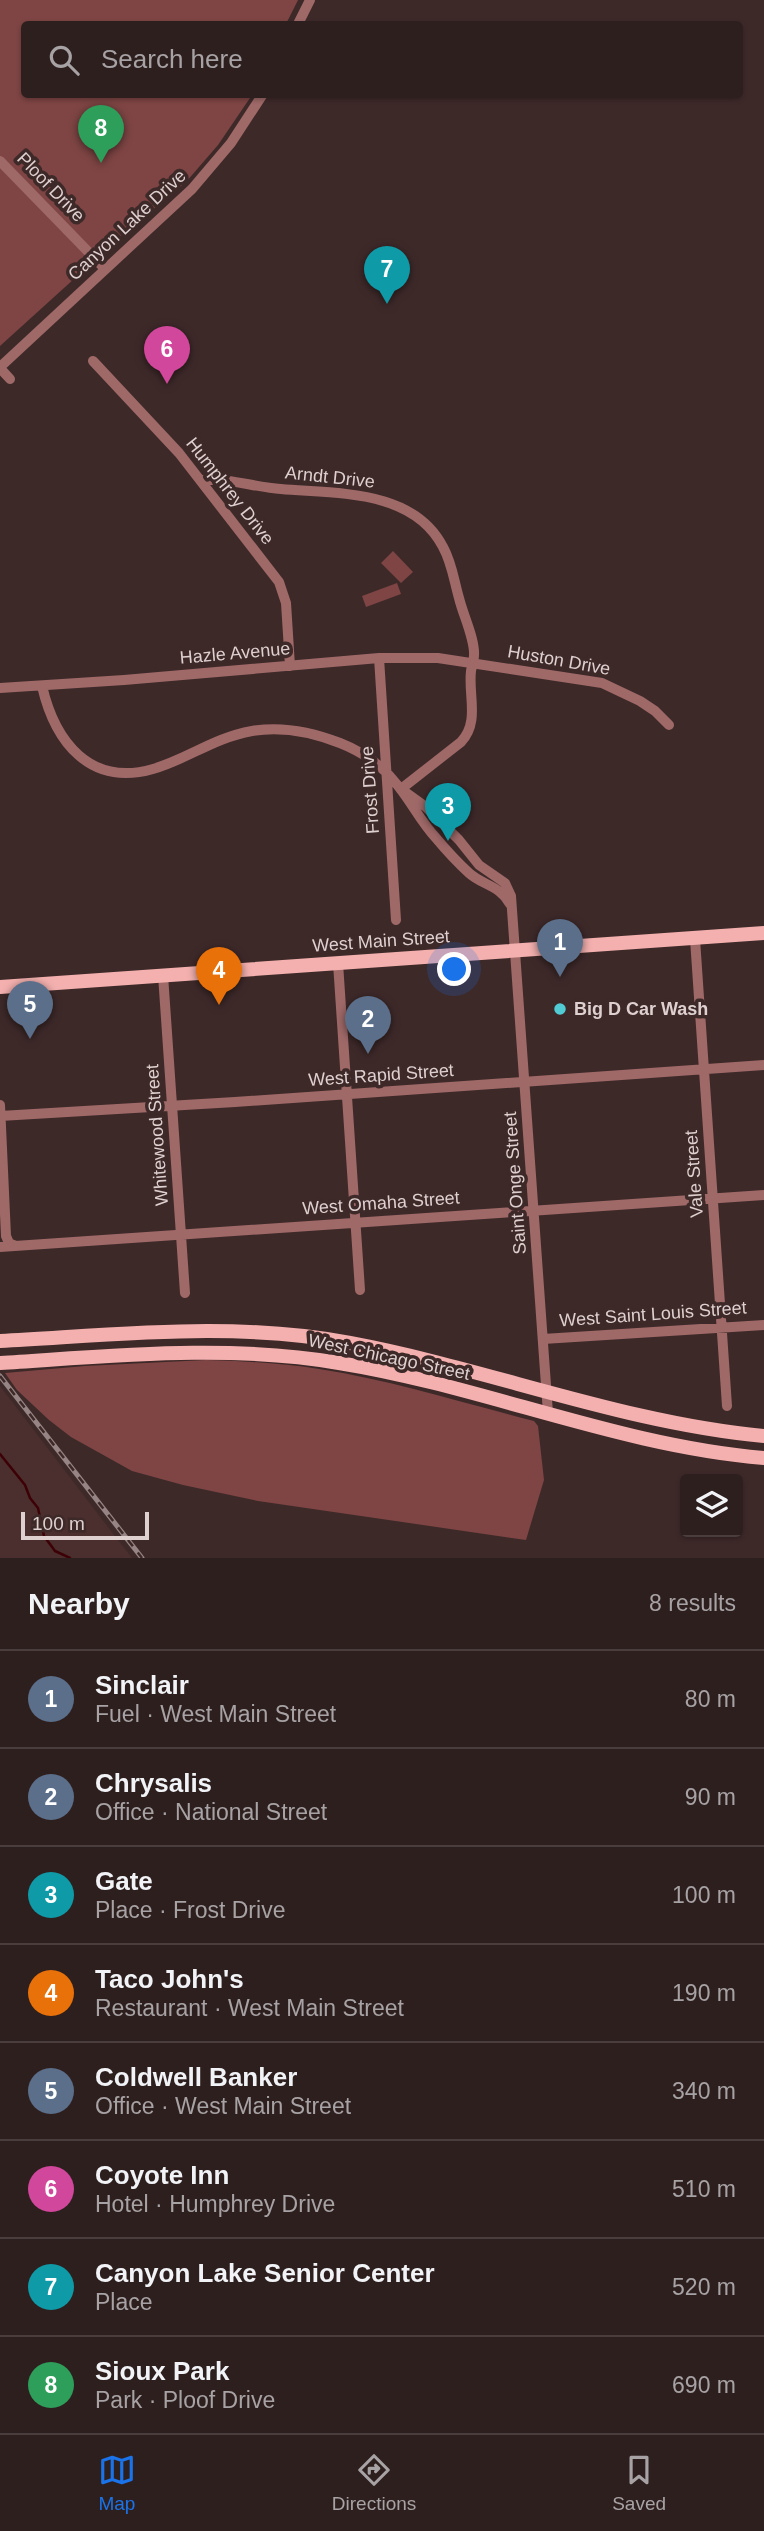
<!DOCTYPE html>
<html lang="en">
<head>
<meta charset="utf-8">
<style>
	:root { --surface:#2e1f1f; --page:#3a2c2c; --text:#f1f3f6; --muted:#a7a2a4; --line:#493d3d; --accent:#1a73e8 }
	body { margin:0; font-family:Arial,sans-serif; background:var(--page); color:var(--text) }
	.controls { position:absolute; right:21px; bottom:21px; display:grid; overflow:hidden; border-radius:7px; box-shadow:0 2px 5px #0004 }
	.controls button { width:63px; height:63px; display:grid; place-items:center; padding:0; border:0; border-bottom:2px solid var(--line); background:var(--surface); color:var(--text); font:35px sans-serif }
	.scale { position:absolute; left:21px; bottom:18px; width:128px; box-sizing:border-box; padding-left:7px; border:4px solid #ded0cf; border-top:0; font-size:19px; line-height:24px; white-space:nowrap; color:#ded0cf; -webkit-text-stroke:5px #3e2929; paint-order:stroke }
	.you { position:absolute; left:455px; top:970px; width:24px; height:24px; margin:-18px; border:5px solid #fff; border-radius:50%; background:#1a73e8; box-shadow:0 0 0 10px #1a73e833 }
	.badge { display:grid; place-items:center; width:46px; height:46px; border-radius:50%; background:var(--accent); color:#fff; font-size:23px; font-weight:700 }
	.pin { position:absolute; translate:-50% -58px; filter:drop-shadow(0 2px 4px #0008) }
	.pin::after { content:''; position:absolute; top:37px; width:24px; height:21px; background:inherit; clip-path:polygon(0 0,100% 0,50% 100%) }
	.list { margin:0; padding:0; list-style:none }
	h2 { display:flex; justify-content:space-between; align-items:center; height:91px; margin:0; padding:0 28px; font-size:30px }
	h2 small { font-size:23px; font-weight:400; color:var(--muted) }
	.list li { display:grid; grid-template-columns:46px 1fr auto; gap:21px; align-items:center; box-sizing:border-box; height:98px; padding:0 28px; border-top:2px solid var(--line) }
	.list b { display:block; font-size:26px; white-space:nowrap }
	.list p { margin:0; font-size:23px; white-space:nowrap; color:var(--muted) }
	.list em { font-size:23px; font-style:normal; color:var(--muted) }
	.icon { flex:none; width:38px; height:38px; fill:none; stroke:currentColor; stroke-width:2; stroke-linecap:round; stroke-linejoin:round }
	.map { position:relative; flex:none; width:764px; height:1558px; overflow:hidden }
	.search { position:absolute; background:var(--surface); box-shadow:0 2px 5px #0004; left:21px; right:21px; top:21px; height:77px; display:flex; align-items:center; gap:18px; box-sizing:border-box; padding:0 24px; border-radius:7px; color:var(--muted); font-size:26px }
	.sheet { height:875px; background:var(--surface) }
	nav { display:flex; justify-content:space-around; align-items:center; box-sizing:border-box; height:98px; border-top:2px solid var(--line); background:var(--surface); font-size:19px; color:var(--muted) }
	nav a { display:grid; justify-items:center; gap:4px }
	nav .on { color:var(--accent) }
	.map>svg:first-child { display:block }
	.built { fill:#4b2f2e }
	.green { fill:#7e4544 }
	.lines { fill:none; stroke-linecap:round; stroke-linejoin:round }
	.stream { stroke:#3c0006; stroke-width:2.5 }
	.minor { stroke:#9f6968; stroke-width:10 }
	.major { stroke:#f3b0ae; stroke-width:14 }
	.rail-casing { stroke:#958483; stroke-width:5 }
	.rail { stroke:#3e2929; stroke-width:2.5; stroke-dasharray:8; stroke-linecap:butt }
	.poi-dot { fill:#51ccd4; stroke:#3e2929; stroke-width:2.5 }
	.labels { text-anchor:middle; stroke-width:7; stroke-linejoin:round; paint-order:stroke }
	.street-label { font-size:18px; fill:#ded0cf; stroke:#3e2929 }
	.poi-label { font-size:18px; font-weight:bold; fill:#ded0cf; stroke:#3e2929; text-anchor:start }
</style>
</head>
<body>
<div class="map">
<svg width="764" height="1558" viewBox="0 0 764 1558">
	<rect width="100%" height="100%" fill="#3e2929"/>
	<path class="built" d="M 0,1386 L 114,1535 L 132,1558 L 0,1558 Z"/>
	<path class="green" d="M 0,0 L 298,0 L 286,24 L 24,24 L 24,94 L 252,95 L 218,145 L 186,182 L 128,230 L 0,346 Z
		M 393,551 L 413,572 L 401,583 L 381,563 Z
		M 397,583 L 401,594 L 366,607 L 362,596 Z
		M 206,1360 C 243,1361 281,1363 319,1369 C 391,1380 463,1403 534,1421 L 538,1426 L 544,1480 L 526,1540 L 258,1501 L 183,1485 L 132,1471 L 71,1437 L 49,1420 L 17,1390 L 5,1373 L 85,1366 Z"/>
	<g class="lines">
		<path class="stream" d="M 0,1454 L 25,1485 L 30,1498 L 38,1508 L 44,1536 L 55,1551 L 70,1558"/>
		<path class="minor" d="M 298,24 L 310,0
			M 0,161 L 105,269
			M 93,361 L 179,453 L 279,582 L 286,603 L 290,666
			M 0,367 L 192,189 L 231,143 L 263,94
			M 0,368 L 10,379
			M 202,480 C 229,478 254,487 281,489 C 337,494 413,489 443,547 C 452,563 454,581 459,598 C 463,615 475,639 474,655 C 474,660 472,665 471,671 C 468,695 480,722 461,742 L 401,789
			M 379,658 L 396,920
			M 42,686 C 55,742 90,787 153,769 C 188,759 213,738 252,731 C 281,726 312,732 340,743 C 363,752 384,767 399,787 C 412,803 421,822 436,838 C 446,850 457,862 469,873 C 482,885 501,886 510,904
			M 0,688 L 124,680 L 379,658 L 438,658 L 602,683 L 640,701 L 655,711 L 669,725
			M 401,789 L 426,807 L 459,840 L 479,865 L 505,883 L 511,896 L 548,1413
			M 695,939 L 727,1406
			M 338,963 L 360,1290
			M 163,975 L 185,1293
			M 0,1105 L 6,1236 L 9,1243 L 16,1246
			M 0,1116 L 235,1102 L 764,1065
			M 0,1247 L 764,1195
			M 543,1339 L 764,1325"/>
		<path class="major" d="M 0,987 L 764,933
			M 0,1341 C 116,1335 235,1321 350,1343 C 489,1369 623,1423 764,1436
			M 0,1363 C 113,1356 227,1344 339,1363 C 483,1386 619,1446 764,1458"/>
		<g class="rail-casing">
			<path id="rail" d="M 0,1376 L 142,1558"/>
		</g>
		<use href="#rail" class="rail"/>
	</g>
	<circle class="poi-dot" cx="560" cy="1009" r="7"/>
	<g class="labels">
		<g class="street-label">
			<text transform="translate(51 187) rotate(46)" y="6">Ploof Drive</text>
			<text transform="translate(127 225) rotate(-43)" y="6">Canyon Lake Drive</text>
			<text transform="translate(330 477) rotate(6)" y="6">Arndt Drive</text>
			<text transform="translate(230 491) rotate(52)" y="6">Humphrey Drive</text>
			<text transform="translate(235 653) rotate(-5)" y="6">Hazle Avenue</text>
			<text transform="translate(559 660) rotate(10)" y="6">Huston Drive</text>
			<text transform="translate(370 790) rotate(-94)" y="6">Frost Drive</text>
			<text transform="translate(381 941) rotate(-4)" y="6">West Main Street</text>
			<text transform="translate(381 1075) rotate(-4)" y="6">West Rapid Street</text>
			<text transform="translate(157 1135) rotate(-94)" y="6">Whitewood Street</text>
			<text transform="translate(694 1174) rotate(-94)" y="6">Vale Street</text>
			<text transform="translate(515 1183) rotate(-94)" y="6">Saint Onge Street</text>
			<text transform="translate(381 1203) rotate(-4)" y="6">West Omaha Street</text>
			<text transform="translate(653 1314) rotate(-4)" y="6">West Saint Louis Street</text>
			<text transform="translate(389 1357) rotate(12)" y="6">West Chicago Street</text>
		</g>
		<g class="poi-label">
			<text x="574" y="1015">Big D Car Wash</text>
		</g>
	</g>
</svg>
<div class="controls">
<button><svg class="icon" aria-label="layers" viewBox="0 0 24 24"><path d="M12 4l9 5-9 5-9-5zM3 14l9 5 9-5"/></svg></button>
</div>
<div class="scale">100 m</div>
<div class="you"></div>
<div class="pin badge" style="left:560px;top:977px;background:#5c6f8a">1</div>
<div class="pin badge" style="left:368px;top:1054px;background:#5c6f8a">2</div>
<div class="pin badge" style="left:448px;top:841px;background:#0f9aa8">3</div>
<div class="pin badge" style="left:219px;top:1005px;background:#e8710a">4</div>
<div class="pin badge" style="left:30px;top:1039px;background:#5c6f8a">5</div>
<div class="pin badge" style="left:167px;top:384px;background:#d1479c">6</div>
<div class="pin badge" style="left:387px;top:304px;background:#0f9aa8">7</div>
<div class="pin badge" style="left:101px;top:163px;background:#2e9e5b">8</div>
<div class="search"><svg class="icon" aria-label="search" viewBox="0 0 24 24"><circle cx="10" cy="10" r="6"/><path d="M15 15l6 6"/></svg>Search here</div>
</div>
<section class="sheet">
<h2>Nearby<small>8 results</small></h2>
<ul class="list">
<li><span class="badge" style="background:#5c6f8a">1</span><div><b>Sinclair</b><p>Fuel · West Main Street</p></div><em>80 m</em></li>
<li><span class="badge" style="background:#5c6f8a">2</span><div><b>Chrysalis</b><p>Office · National Street</p></div><em>90 m</em></li>
<li><span class="badge" style="background:#0f9aa8">3</span><div><b>Gate</b><p>Place · Frost Drive</p></div><em>100 m</em></li>
<li><span class="badge" style="background:#e8710a">4</span><div><b>Taco John's</b><p>Restaurant · West Main Street</p></div><em>190 m</em></li>
<li><span class="badge" style="background:#5c6f8a">5</span><div><b>Coldwell Banker</b><p>Office · West Main Street</p></div><em>340 m</em></li>
<li><span class="badge" style="background:#d1479c">6</span><div><b>Coyote Inn</b><p>Hotel · Humphrey Drive</p></div><em>510 m</em></li>
<li><span class="badge" style="background:#0f9aa8">7</span><div><b>Canyon Lake Senior Center</b><p>Place</p></div><em>520 m</em></li>
<li><span class="badge" style="background:#2e9e5b">8</span><div><b>Sioux Park</b><p>Park · Ploof Drive</p></div><em>690 m</em></li>
</ul>
</section>
<nav>
<a class="on"><svg class="icon" aria-label="map" viewBox="0 0 24 24"><path d="M3 6l6-2 6 2 6-2v14l-6 2-6-2-6 2zM9 4v14M15 6v14"/></svg>Map</a>
<a><svg class="icon" aria-label="directions" viewBox="0 0 24 24"><path d="M12 3l9 9-9 9-9-9zM9 14v-3h6M13 9l2 2-2 2"/></svg>Directions</a>
<a><svg class="icon" aria-label="saved" viewBox="0 0 24 24"><path d="M7 4h10v16l-5-4-5 4z"/></svg>Saved</a>
</nav>
</body>
</html>
